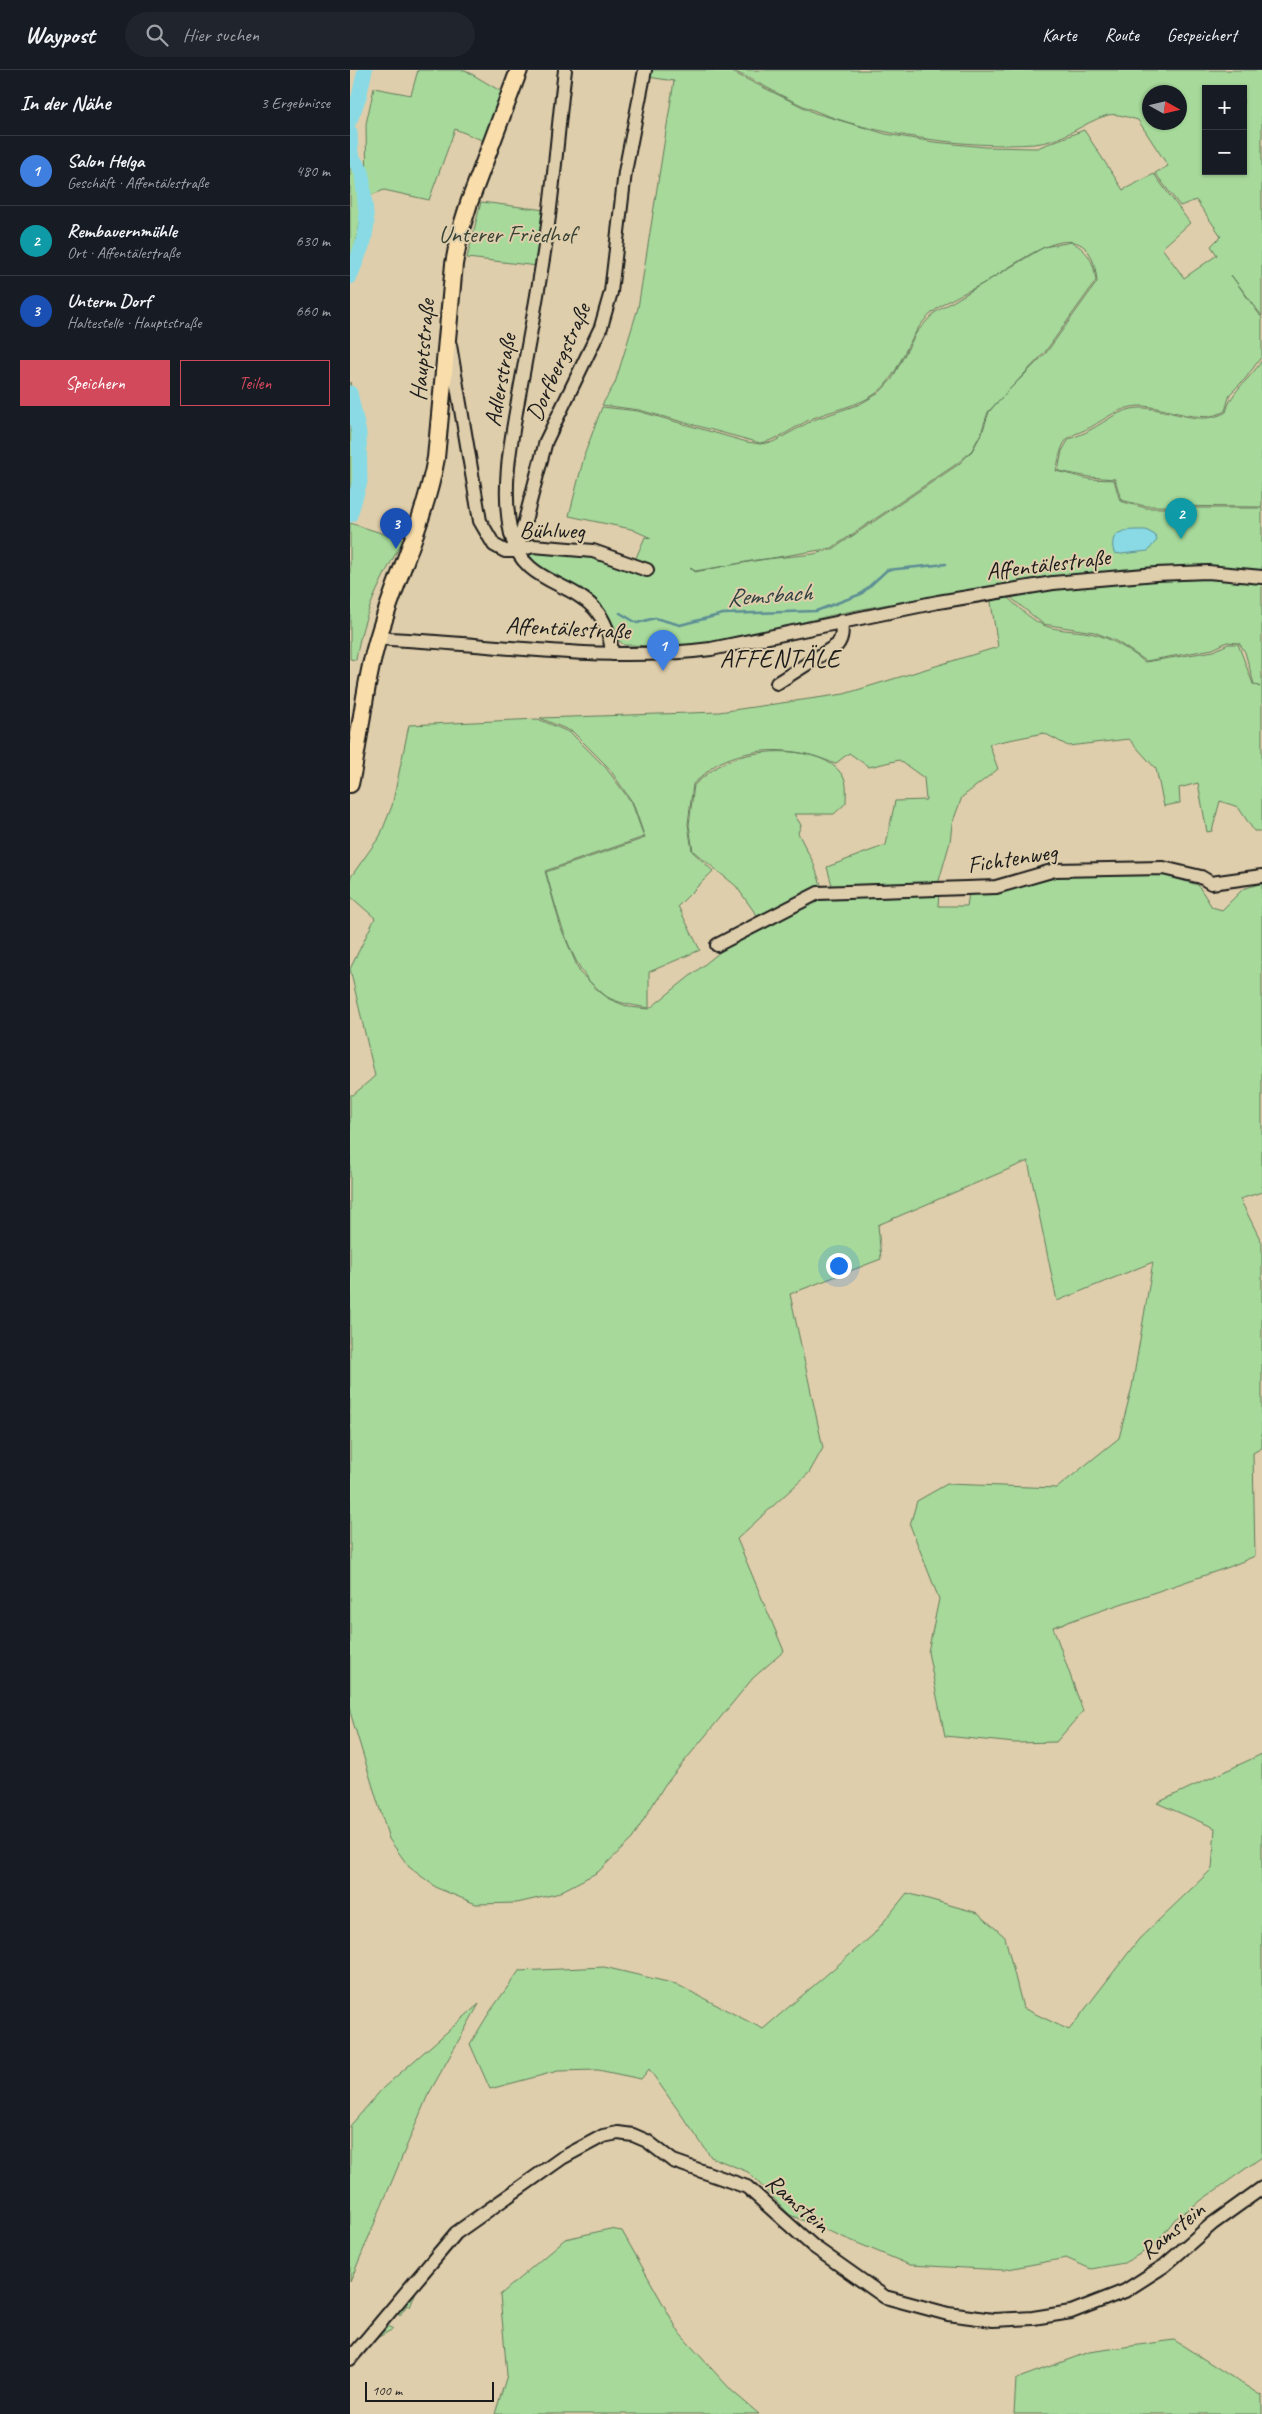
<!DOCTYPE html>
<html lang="de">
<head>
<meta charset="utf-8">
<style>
	:root { --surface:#171b24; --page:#20242c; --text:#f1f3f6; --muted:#9ea1a6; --line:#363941; --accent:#d1495b }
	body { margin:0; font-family:Caveat,sans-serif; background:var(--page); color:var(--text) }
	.controls { position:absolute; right:15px; top:15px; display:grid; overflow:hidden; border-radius:0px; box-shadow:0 1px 4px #0004 }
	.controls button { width:45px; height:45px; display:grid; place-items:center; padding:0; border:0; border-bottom:1px solid var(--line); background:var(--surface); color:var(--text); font:25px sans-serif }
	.compass { position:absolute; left:792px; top:15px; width:45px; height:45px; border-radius:50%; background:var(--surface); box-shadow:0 1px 4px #0004; rotate:98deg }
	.scale { position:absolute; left:15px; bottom:12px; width:129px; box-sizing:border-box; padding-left:5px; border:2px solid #1c1c1c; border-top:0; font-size:14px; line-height:18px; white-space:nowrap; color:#1c1c1c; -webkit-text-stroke:4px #dfceab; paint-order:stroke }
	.you { position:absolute; left:488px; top:1195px; width:18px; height:18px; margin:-12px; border:4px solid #fff; border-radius:50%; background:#1a73e8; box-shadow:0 0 0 8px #1a73e833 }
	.badge { display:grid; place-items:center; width:32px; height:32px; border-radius:50%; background:var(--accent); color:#fff; font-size:16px; font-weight:700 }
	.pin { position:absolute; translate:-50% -41px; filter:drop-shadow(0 1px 2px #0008) }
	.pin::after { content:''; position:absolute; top:26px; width:18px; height:15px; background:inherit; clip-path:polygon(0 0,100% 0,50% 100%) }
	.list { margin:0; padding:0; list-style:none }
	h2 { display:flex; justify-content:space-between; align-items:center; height:65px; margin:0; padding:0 20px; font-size:21px }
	h2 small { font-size:16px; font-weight:400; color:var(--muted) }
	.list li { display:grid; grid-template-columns:32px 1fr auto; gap:15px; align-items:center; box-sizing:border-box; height:70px; padding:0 20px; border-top:1px solid var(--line) }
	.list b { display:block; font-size:19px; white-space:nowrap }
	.list p { margin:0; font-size:16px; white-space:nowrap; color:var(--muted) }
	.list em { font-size:16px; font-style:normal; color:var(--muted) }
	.actions { display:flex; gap:10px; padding:15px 20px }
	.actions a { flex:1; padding:11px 0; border:1px solid var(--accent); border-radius:0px; text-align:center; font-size:18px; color:var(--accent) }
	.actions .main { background:var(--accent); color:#fff }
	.icon { flex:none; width:28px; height:28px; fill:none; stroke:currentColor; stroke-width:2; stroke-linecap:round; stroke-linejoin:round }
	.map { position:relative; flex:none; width:912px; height:2344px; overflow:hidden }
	header { display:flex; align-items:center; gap:30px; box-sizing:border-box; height:70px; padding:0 25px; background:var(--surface); border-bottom:1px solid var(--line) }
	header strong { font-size:24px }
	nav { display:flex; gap:28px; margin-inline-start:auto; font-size:18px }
	.search { width:350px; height:45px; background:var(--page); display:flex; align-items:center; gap:12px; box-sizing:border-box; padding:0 18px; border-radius:28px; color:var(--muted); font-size:19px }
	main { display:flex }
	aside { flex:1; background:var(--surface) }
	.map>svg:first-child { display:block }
	.green { fill:#a6d99a; stroke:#617a5b; fill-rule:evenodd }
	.water { fill:#89dae4; stroke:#5d8e94 }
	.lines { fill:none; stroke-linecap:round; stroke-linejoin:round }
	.stream { stroke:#5d8e94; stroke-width:2.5 }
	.river { stroke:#89dae4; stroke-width:15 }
	.minor-casing { stroke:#1c1c1c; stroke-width:16 }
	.major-casing { stroke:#1c1c1c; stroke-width:20 }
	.minor { stroke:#dfceab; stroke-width:12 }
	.major { stroke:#f9deab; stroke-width:16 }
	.labels { text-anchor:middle; stroke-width:4; stroke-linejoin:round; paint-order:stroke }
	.park-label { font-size:24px; fill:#384235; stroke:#dfceab }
	.street-label { font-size:24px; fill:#1c1c1c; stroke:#dfceab }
	.water-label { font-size:25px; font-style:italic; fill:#324244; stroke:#dfceab }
	.neighbourhood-label { font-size:25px; letter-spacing:1px; fill:#1c1c1c; stroke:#dfceab }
</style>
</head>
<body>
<header>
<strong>Waypost</strong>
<div class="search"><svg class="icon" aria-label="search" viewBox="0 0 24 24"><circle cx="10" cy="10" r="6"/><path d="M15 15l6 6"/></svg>Hier suchen</div>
<nav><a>Karte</a><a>Route</a><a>Gespeichert</a></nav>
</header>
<main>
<aside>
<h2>In der Nähe<small>3 Ergebnisse</small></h2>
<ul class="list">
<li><span class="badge" style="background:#3f7fe0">1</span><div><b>Salon Helga</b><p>Geschäft · Affentälestraße</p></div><em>480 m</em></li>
<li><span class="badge" style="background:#0f9aa8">2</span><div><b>Rembauernmühle</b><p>Ort · Affentälestraße</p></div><em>630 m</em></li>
<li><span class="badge" style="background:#1a4fb4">3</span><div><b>Unterm Dorf</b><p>Haltestelle · Hauptstraße</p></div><em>660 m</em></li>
</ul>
<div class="actions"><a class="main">Speichern</a><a>Teilen</a></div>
</aside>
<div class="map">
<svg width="912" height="2344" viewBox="0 0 912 2344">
	<rect width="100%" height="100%" fill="#dfceab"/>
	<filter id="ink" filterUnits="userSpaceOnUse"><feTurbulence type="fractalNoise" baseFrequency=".02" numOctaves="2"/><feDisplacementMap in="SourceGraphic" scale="10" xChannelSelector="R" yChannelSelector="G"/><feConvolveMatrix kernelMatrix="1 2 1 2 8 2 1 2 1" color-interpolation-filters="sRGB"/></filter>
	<g filter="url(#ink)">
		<path class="green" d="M 68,0 L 115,0 L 152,22 L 134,71 L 105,59 L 79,130 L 34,120 L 17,127 L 16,54 L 24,18 L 61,25 Z
			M 300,0 L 378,0 L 465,43 L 536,64 L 584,72 L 635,77 L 687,78 L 734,60 L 773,120 L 804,104 L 840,153 L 812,178 L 834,208 L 867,185 L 861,176 L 871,166 L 846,130 L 830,136 L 805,103 L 818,96 L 788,50 C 780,48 767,43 758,45 C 733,52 714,72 684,74 C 620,79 522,65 463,40 C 435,29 409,12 381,0 L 912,0 L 912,246 L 881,205 L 912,248 L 912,286 L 895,309 L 880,324 L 875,341 C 849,356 817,336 789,336 C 770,337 756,348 741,357 C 734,361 726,363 720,367 C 710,373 709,391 706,401 L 739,409 L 764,410 L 770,431 L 796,438 L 912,438 L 912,500 C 772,490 639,515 502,541 C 448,552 394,569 339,575 C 318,578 295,575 274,575 L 267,569 L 260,551 L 245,531 L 206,510 L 175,488 L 179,481 L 223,481 L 282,497 L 295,467 L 301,468 L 281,459 L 219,446 L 235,383 L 252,337 L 288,341 L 397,372 L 410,374 L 423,372 L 463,350 L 510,334 L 529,323 L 542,309 L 566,263 L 584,243 L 694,177 L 722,172 C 739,182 744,192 746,211 L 695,282 L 638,342 L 631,363 L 622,380 L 608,393 L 482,478 L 345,501 L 340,497 L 345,502 L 406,490 L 464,484 L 483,479 L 609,394 L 622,381 L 632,363 L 639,342 L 649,330 L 696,283 L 747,212 C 741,133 673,190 639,210 C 621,221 599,228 583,242 C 556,264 552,303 528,322 C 508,337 483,339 461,349 C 444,357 429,370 410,373 L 289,340 L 252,335 L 265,313 L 288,238 L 324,11 L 298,7 ZM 856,19 L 893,19 L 893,101 L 856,101 ZM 800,22 L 830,22 L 830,52 L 800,52 Z
			M 0,87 L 9,96 L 12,127 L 10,153 L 0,204 Z
			M 131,132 L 195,140 L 188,196 L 117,188 Z
			M 912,290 L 912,437 L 795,436 L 771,430 L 765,409 L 739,407 L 708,401 L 712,381 L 719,369 C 726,366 734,364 740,360 C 757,351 769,339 789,338 C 818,337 849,358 876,342 C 881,320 901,309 912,290 Z
			M 0,312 C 5,354 12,393 0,435 Z
			M 0,453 L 53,470 C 30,512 13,543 6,590 L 0,589 Z
			M 856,508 L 912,512 L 912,761 L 904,761 L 888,737 L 870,731 L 862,761 L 857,762 L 848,713 L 829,718 L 830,733 L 814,736 L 806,699 L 779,669 L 718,676 L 694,663 L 639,674 L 648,699 L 612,727 L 602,754 L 600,772 L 588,814 L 483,819 L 477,797 L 536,775 L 545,731 L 576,730 L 574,708 L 549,690 L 519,697 L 499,683 L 485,694 C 449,677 403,675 367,694 C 359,699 351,708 343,714 L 338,754 L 342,781 L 363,801 L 328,836 L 350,880 L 299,902 L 299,938 C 286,936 273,934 261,929 C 222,911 207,840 196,802 L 295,768 L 283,733 L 258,697 L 223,662 L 190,648 L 369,642 L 494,624 L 648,577 L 640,526 L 657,527 C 668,537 678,547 691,554 C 705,561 724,560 740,563 C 760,567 779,580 795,592 L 864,581 L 878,574 L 888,574 L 903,614 L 910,617 L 904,614 L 895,582 L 889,573 L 877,572 L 863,579 L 796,591 L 766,571 L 744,562 L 693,554 L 660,527 C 725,515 790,511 856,508 Z
			M 188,649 L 221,663 L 256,698 L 282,733 L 294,767 L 195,801 L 211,858 L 230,903 L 259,929 L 279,937 L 299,939 L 410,850 L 386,816 L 343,781 L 339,755 L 344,715 C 357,704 369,693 386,688 C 416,678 480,676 495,710 C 497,716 496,727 496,733 L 484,744 L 444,744 L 451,755 L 448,763 L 463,792 L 476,829 L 589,823 L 588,836 L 617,836 L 619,823 L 660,820 L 719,804 L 813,805 L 848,815 L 862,837 L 872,840 L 893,819 L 912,813 L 912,1122 L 890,1129 L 912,1173 L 912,1378 L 903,1383 L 905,1486 L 879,1497 L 703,1557 L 733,1641 L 706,1672 L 665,1673 L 595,1666 L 578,1582 L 589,1529 L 560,1455 L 567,1431 L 597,1414 L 707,1418 L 769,1368 L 782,1317 L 803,1192 L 707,1231 L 678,1091 L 528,1155 L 531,1189 L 440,1224 L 473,1378 L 459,1403 L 387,1469 L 434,1581 L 403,1608 L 314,1716 L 282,1769 L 248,1802 L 206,1824 L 167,1833 L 126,1834 L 87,1818 L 59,1797 L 39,1769 L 0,1642 L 0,1025 L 3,1025 L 25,1006 L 0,899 L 25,848 L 0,826 L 0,808 L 30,766 L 42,736 L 59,655 Z
			M 912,1684 L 912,2087 L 825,2149 L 804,2176 L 774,2193 L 741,2199 L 716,2188 L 653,2200 L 560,2195 L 440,2145 L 398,2102 L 361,2087 L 299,1999 L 291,2009 L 248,2000 L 208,2001 L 140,2019 L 120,1974 L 139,1943 L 169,1901 L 254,1897 L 326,1914 L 413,1959 L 523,1865 L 557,1823 L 628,1843 L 655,1867 L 673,1938 L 719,1960 L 789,1869 L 862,1799 L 865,1758 L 807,1733 Z
			M 129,1934 L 77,2027 L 0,2212 L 0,2056 L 33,2018 Z
			M 260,2159 L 272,2161 L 330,2264 L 382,2321 L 409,2344 L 145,2344 L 157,2305 L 150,2225 L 215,2169 Z
			M 70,2211 L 60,2237 L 57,2235 L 50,2245 L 46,2243 L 37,2255 L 43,2259 L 16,2274 Z
			M 824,2270 L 910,2325 L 912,2324 L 912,2344 L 664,2344 L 666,2309 L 739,2282 Z"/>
		<path class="water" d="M 796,460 L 805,465 L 807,470 L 798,481 L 771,484 L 764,483 C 757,458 779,460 796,460 Z"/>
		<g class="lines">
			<path class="stream" d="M 270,543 L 287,553 L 305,548 L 330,555 L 373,544 L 466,541 L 511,524 L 537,500 L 596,494"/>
			<path class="river" d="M 0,50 L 9,27 L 15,0
				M 0,62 L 1,85 L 12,102 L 17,154 L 14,171 L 0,207
				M 0,323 L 9,363 L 10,412 L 0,445"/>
			<g class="minor-casing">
				<path id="minor" d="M 215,0 C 207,65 203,131 192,195 C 185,239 177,282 169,325 C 161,371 151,418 161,464 C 176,530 256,502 262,584
					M 100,275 L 130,451 L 144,475 L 155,481 L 167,481 L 183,476 L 243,481 L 297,500
					M 167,481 L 196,371 L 251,257 L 261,222 L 275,102 L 295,0
					M 29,566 L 40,569 C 146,574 255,593 361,579 L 588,532 L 703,513 L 806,504 L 858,502 L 912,507
					M 427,613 L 487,575 C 493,568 492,560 491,551
					M 367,875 L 468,823 L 646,817 L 705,800 L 813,798 L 851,807 L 861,813 L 912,806
					M 0,2289 L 106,2163 L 212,2088 L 253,2066 L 268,2063 L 283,2065 L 297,2071 L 323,2091 L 397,2117 L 463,2176 L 535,2227 L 598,2244 L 643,2250 L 683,2248 L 721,2242 L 775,2221 L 814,2196 L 862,2154 L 912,2118"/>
			</g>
			<g class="major-casing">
				<path id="major" d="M 0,714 C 11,664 14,614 29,565 C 47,505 75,450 86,388 L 104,194 L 110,162 L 119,133 L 169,0"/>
			</g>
			<use href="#minor" class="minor"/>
			<use href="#major" class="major"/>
		</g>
	</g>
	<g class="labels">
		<g class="park-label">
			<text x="157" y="172">Unterer Friedhof</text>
		</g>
		<g class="street-label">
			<text transform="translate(72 280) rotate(-85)" y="8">Hauptstraße</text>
			<text transform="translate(208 292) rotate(-66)" y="8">Dorfbergstraße</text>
			<text transform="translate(150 310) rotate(-80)" y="8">Adlerstraße</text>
			<text transform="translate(202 460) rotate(1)" y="8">Bühlweg</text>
			<text transform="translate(698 494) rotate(-7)" y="8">Affentälestraße</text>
			<text transform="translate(218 558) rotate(3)" y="8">Affentälestraße</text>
			<text transform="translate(662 788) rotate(-9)" y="8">Fichtenweg</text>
			<text transform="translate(448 2133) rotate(41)" y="8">Ramstein</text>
			<text transform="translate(822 2160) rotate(-39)" y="8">Ramstein</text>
		</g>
		<g class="water-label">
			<text transform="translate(419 524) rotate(-4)" y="9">Remsbach</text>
		</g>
		<g class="neighbourhood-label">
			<text x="430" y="597">AFFENTÄLE</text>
		</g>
	</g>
</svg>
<div class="controls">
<button>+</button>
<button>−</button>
</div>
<svg class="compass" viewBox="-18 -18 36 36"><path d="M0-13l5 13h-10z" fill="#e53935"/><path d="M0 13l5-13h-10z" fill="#9ea1a6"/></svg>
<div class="scale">100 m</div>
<div class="you"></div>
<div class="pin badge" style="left:313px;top:601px;background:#3f7fe0">1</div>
<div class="pin badge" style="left:831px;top:469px;background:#0f9aa8">2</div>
<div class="pin badge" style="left:46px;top:479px;background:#1a4fb4">3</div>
</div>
</main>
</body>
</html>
